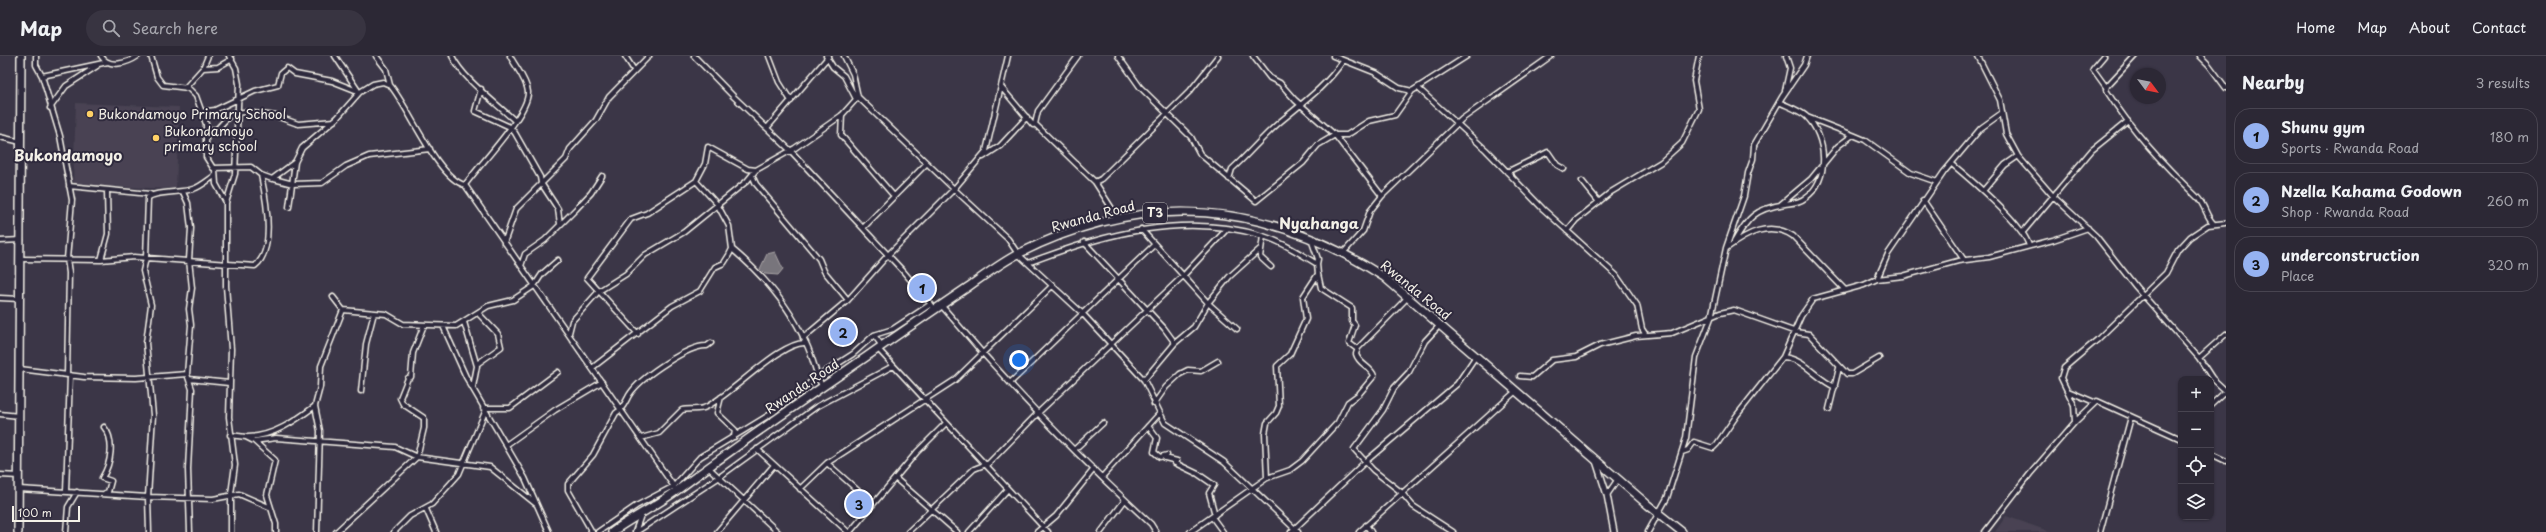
<!DOCTYPE html>
<html lang="en">
<head>
<meta charset="utf-8">
<style>
	:root { --surface:#2c2835; --page:#383441; --text:#f1f3f6; --muted:#a6a6ad; --line:#484450; --accent:#95b2f1 }
	body { margin:0; font-family:"Playpen Sans",sans-serif; background:var(--page); color:var(--text) }
	.controls { position:absolute; right:12px; bottom:12px; display:grid; overflow:hidden; border-radius:8px; box-shadow:0 1px 3px #0004 }
	.controls button { width:36px; height:36px; display:grid; place-items:center; padding:0; border:0; border-bottom:1px solid var(--line); background:var(--surface); color:var(--text); font:20px sans-serif }
	.compass { position:absolute; left:2130px; top:12px; width:36px; height:36px; border-radius:50%; background:var(--surface); box-shadow:0 1px 3px #0004; rotate:122deg }
	.scale { position:absolute; left:12px; bottom:10px; width:68px; box-sizing:border-box; padding-left:4px; border:2px solid #f4f1e8; border-top:0; font-size:11px; line-height:14px; white-space:nowrap; color:#f4f1e8; -webkit-text-stroke:3px #2f2a3d; paint-order:stroke }
	.you { position:absolute; left:1019px; top:304px; width:14px; height:14px; margin:-10px; border:3px solid #fff; border-radius:50%; background:#1a73e8; box-shadow:0 0 0 6px #1a73e833 }
	.badge { display:grid; place-items:center; width:26px; height:26px; border-radius:50%; background:var(--accent); color:#111; font-size:13px; font-weight:700 }
	.pin { position:absolute; translate:-50% -50%; border:2px solid #fff; box-shadow:0 1px 4px #0006 }
	.list { margin:0; padding:0; list-style:none }
	h2 { display:flex; justify-content:space-between; align-items:center; height:52px; margin:0; padding:0 16px; font-size:17px }
	h2 small { font-size:13px; font-weight:400; color:var(--muted) }
	.list li { display:grid; grid-template-columns:26px 1fr auto; gap:12px; align-items:center; box-sizing:border-box; height:56px; margin:0 8px 8px; padding:0 8px; border:1px solid var(--line); border-radius:16px }
	.list b { display:block; font-size:15px; white-space:nowrap }
	.list p { margin:0; font-size:13px; white-space:nowrap; color:var(--muted) }
	.list em { font-size:13px; font-style:normal; color:var(--muted) }
	.icon { flex:none; width:22px; height:22px; fill:none; stroke:currentColor; stroke-width:2; stroke-linecap:round; stroke-linejoin:round }
	.map { position:relative; flex:none; width:2226px; height:476px; overflow:hidden }
	header { display:flex; align-items:center; gap:24px; box-sizing:border-box; height:56px; padding:0 20px; background:var(--surface); border-bottom:1px solid var(--line) }
	header strong { font-size:19px }
	nav { display:flex; gap:22px; margin-inline-start:auto; font-size:14px }
	.search { width:280px; height:36px; background:var(--page); display:flex; align-items:center; gap:10px; box-sizing:border-box; padding:0 14px; border-radius:22px; color:var(--muted); font-size:15px }
	main { display:flex }
	aside { flex:1; background:var(--surface) }
	.map>svg:first-child { display:block }
	.built { fill:#484352 }
	.water { fill:#78747b; stroke:#aaa6a7 }
	.lines { fill:none; stroke-linecap:round; stroke-linejoin:round }
	.minor-casing { stroke:#f4f1e8; stroke-width:7 }
	.tertiary-casing { stroke:#f4f1e8; stroke-width:8 }
	.primary-casing { stroke:#f4f1e8; stroke-width:10 }
	.trunk-casing { stroke:#f4f1e8; stroke-width:10 }
	.minor { stroke:#2f2a3d; stroke-width:4 }
	.tertiary { stroke:#2f2a3d; stroke-width:5 }
	.primary { stroke:#2f2a3d; stroke-width:7 }
	.trunk { stroke:#2f2a3d; stroke-width:7 }
	.poi-dot { fill:#ffd166; stroke:#2f2a3d; stroke-width:1.5 }
	.labels { text-anchor:middle; stroke-width:4; stroke-linejoin:round; paint-order:stroke }
	.shield { fill:#2f2a3d; stroke:#b9b5b5; stroke-width:1 }
	.shield-label { font-size:12px; font-weight:bold; fill:#f4f1e8 }
	.poi-label { font-size:13px; fill:#f4f1e8; stroke:#2f2a3d; text-anchor:start }
	.street-label { font-size:13px; fill:#f4f1e8; stroke:#2f2a3d }
	.quarter-label { font-size:15px; font-weight:bold; fill:#f4f1e8; stroke:#2f2a3d }
</style>
</head>
<body>
<header>
<strong>Map</strong>
<div class="search"><svg class="icon" aria-label="search" viewBox="0 0 24 24"><circle cx="10" cy="10" r="6"/><path d="M15 15l6 6"/></svg>Search here</div>
<nav><a>Home</a><a>Map</a><a>About</a><a>Contact</a></nav>
</header>
<main>
<div class="map">
<svg width="2226" height="476" viewBox="0 0 2226 476">
	<rect width="100%" height="100%" fill="#3b3647"/>
	<filter id="ink" filterUnits="userSpaceOnUse"><feTurbulence type="fractalNoise" baseFrequency=".025" numOctaves="2"/><feDisplacementMap in="SourceGraphic" scale="8" xChannelSelector="R" yChannelSelector="G"/><feConvolveMatrix kernelMatrix="1 2 1 2 8 2 1 2 1" color-interpolation-filters="sRGB"/></filter>
	<g filter="url(#ink)">
		<path class="built" d="M 76,47 L 179,51 L 176,133 L 73,129 Z
			M 2006,460 L 2051,476 L 1995,476 Z"/>
		<path class="water" d="M 775,196 L 783,213 L 778,219 L 765,218 L 760,213 L 767,198 Z"/>
		<g class="lines">
			<g class="minor-casing">
				<path id="minor" d="M 36,0 L 36,9 L 42,20 L 60,80 L 72,144 L 67,203 L 69,217 L 67,319
					M 101,0 C 109,13 128,7 138,0
					M 151,0 L 157,21 L 163,29 L 188,32 L 196,40 L 206,68 L 206,101 L 213,112 L 251,111 L 261,119 L 272,123 L 295,106 L 302,92 L 337,62 L 360,36 L 373,28 L 383,26 L 390,29 C 409,51 437,122 465,129 L 677,435
					M 229,0 L 236,12 L 239,28 L 235,118 L 226,147 L 226,230 L 231,293 L 229,361 L 235,409 L 231,438 L 231,476
					M 335,0 L 359,36
					M 376,0 L 386,13 L 390,29
					M 452,0 C 463,23 495,46 515,65
					M 625,0 L 634,14
					M 694,0 L 734,41 L 790,94 L 903,215 L 935,253
					M 769,0 L 779,26 L 791,45
					M 826,0 L 833,11 L 844,20 L 856,43
					M 1008,0 L 986,95 L 954,133 L 1008,183 L 1018,198 L 1083,258 L 1144,324 L 1165,367 L 1224,406 L 1298,476
					M 1118,0 L 1140,31 L 1191,81 L 1200,98 L 1256,145 L 1303,107 L 1318,89 L 1335,79 L 1347,79 L 1369,65 L 1395,59 L 1412,35
					M 1253,0 L 1270,22 L 1280,27 L 1295,44 L 1335,79 L 1382,140
					M 1333,0 L 1376,17 L 1399,32 L 1412,35 L 1467,0
					M 1978,0 L 2000,44 L 2006,78 L 2018,100 L 2053,140 L 2096,180 L 2136,231 L 2199,302 L 2212,322 L 2226,335
					M 2104,0 L 2093,13 L 2106,31
					M 2135,0 L 2107,30 L 2106,34 C 2132,75 2163,108 2197,141 C 2205,149 2206,160 2213,167
					M 2200,0 L 2209,9 L 2226,32
					M 203,12 L 218,11 L 232,3
					M 42,20 L 108,6
					M 1001,31 L 1033,69 L 1035,68 L 1095,126 L 1101,123 L 1190,35 L 1218,0
					M 185,32 L 203,12 L 208,0
					M 1418,32 L 1486,94 L 1543,153 L 1616,219 L 1637,249 L 1642,273 L 1646,279
					M 481,33 L 475,55 L 510,71 L 515,77 L 540,121 L 541,127 L 558,153 L 560,168
					M 1785,35 L 1790,12 L 1786,0
					M 50,52 L 66,30 L 97,10
					M 201,56 L 215,54 L 255,35 L 278,29 L 281,17 L 287,12 L 295,18 L 332,25 L 360,36
					M 842,59 L 841,79 L 893,139
					M 1807,61 L 1853,79
					M 1035,68 L 1038,55 L 1078,0
					M 767,72 L 829,0
					M 206,74 L 217,73 L 232,57 L 244,56 L 276,60 L 298,68 L 334,65
					M 0,81 L 21,86
					M 983,101 L 1000,90 L 1027,61
					M 1952,108 C 1970,123 2024,169 2029,190
					M 215,114 L 216,128 L 226,146
					M 1507,116 C 1521,109 1534,103 1548,96 L 1557,109 L 1564,113
					M 752,119 L 756,128 L 819,203 L 824,215 L 848,244
					M 274,123 L 293,128 L 322,127 L 346,110 L 369,100 L 430,93
					M 1229,123 L 1232,113 C 1249,98 1263,80 1281,65 C 1304,46 1326,30 1343,5
					M 1582,125 L 1599,146
					M 1095,126 L 1118,162
					M 465,129 C 478,110 529,58 528,36 C 527,24 515,10 510,0
					M 69,130 L 150,138
					M 1983,135 L 2005,109 L 2018,100
					M 183,136 L 188,147 L 191,172 L 189,204 L 192,232 L 189,253 L 191,269 L 187,318 L 192,333 L 188,413 L 190,476
					M 1923,144 L 1964,204
					M 1780,149 L 1811,123 L 1838,90 L 1853,79 L 1865,84 L 1911,117 L 1937,126
					M 289,151 L 295,106
					M 863,172 L 926,108
					M 1141,173 L 1208,247 L 1237,273
					M 1567,175 L 1576,164 L 1611,136 L 1661,106 L 1682,87 L 1699,53 L 1694,25 L 1699,0
					M 2023,176 L 2092,94 L 2128,65
					M 1263,180 L 1260,201 L 1271,211
					M 1311,183 L 1318,203 L 1317,208
					M 0,185 L 21,184
					M 1084,186 L 1164,272 L 1175,287
					M 1734,186 C 1748,161 1755,153 1785,148 C 1792,147 1799,147 1805,142 C 1831,125 1827,80 1806,60 C 1799,54 1787,50 1779,46
					M 504,187 L 516,153 L 566,103 L 570,93 L 596,64 L 609,41 L 649,0
					M 1727,192 C 1746,178 1769,164 1793,180 L 1845,234
					M 732,193 C 763,219 789,249 806,287 C 813,301 815,316 822,330
					M 1344,196 L 1363,175 L 1370,155 L 1382,140 L 1462,63 L 1551,0
					M 21,203 L 101,204 L 134,201 L 255,210 C 276,194 266,142 261,119
					M 101,204 L 108,178 L 107,135
					M 1028,207 C 1103,178 1184,156 1263,180 C 1282,186 1301,198 1317,208 L 1318,218 L 1303,241 L 1306,263 L 1290,298 L 1277,310 L 1279,350 L 1276,357 L 1267,367 L 1265,378 L 1267,422
					M 521,210 L 525,198 L 545,184 L 576,153 L 591,137 L 602,120
					M 1318,218 L 1321,232 L 1352,252 L 1352,265 L 1355,269 L 1349,287 L 1357,293
					M 1877,223 L 1888,198 L 1944,116 L 1981,72 L 2002,57
					M 333,241 L 343,254 L 386,258 L 403,268 L 456,270 L 488,250 L 513,244 L 534,230 L 542,218 L 558,204
					M 0,242 L 20,243
					M 941,249 C 1006,326 1077,400 1151,468 L 1156,476
					M 464,266 L 477,310 L 473,331
					M 1440,269 L 1425,285 L 1409,316 L 1394,332 L 1383,354 L 1354,393 L 1373,414 L 1401,436 L 1413,450 L 1453,476
					M 443,270 L 466,321 L 525,422 L 549,476
					M 569,277 L 572,265 L 599,235 L 626,218 L 645,199 L 684,176 L 747,125 L 756,114 L 795,92 L 842,59 L 858,41
					M 638,278 L 587,222 L 631,163 L 647,157 L 696,125
					M 874,279 L 882,290
					M 803,282 L 848,244 L 888,199 L 954,133 L 858,41 L 853,18 L 844,0
					M 878,293 L 1048,476
					M 1783,301 C 1805,303 1816,323 1835,331
					M 2199,302 L 2226,278
					M 477,308 L 501,291 L 498,278 L 478,257
					M 592,312 L 672,250 L 700,235 L 715,211 L 724,207 L 729,199 L 732,193 L 729,170 L 717,148 L 696,125 L 705,108 L 708,91 L 748,113 L 756,114
					M 20,313 L 84,321 L 136,322 L 187,318
					M 1520,320 L 1532,321 L 1552,304 L 1576,301 L 1600,289 L 1636,280 L 1672,277 L 1720,257 L 1734,254 L 1796,276 L 1809,278 L 1847,318 L 1852,318 L 1879,302
					M 189,323 L 229,327
					M 1144,324 L 1175,287 L 1194,271 L 1208,247 L 1229,221 L 1260,193
					M 1010,327 L 1154,189
					M 361,335 L 366,288 L 374,257
					M 2068,335 L 2094,346
					M 721,341 L 717,357 L 735,374 L 734,381
					M 1154,348 L 1166,331 L 1180,318 L 1188,314 L 1201,315 L 1218,305
					M 2211,349 L 2226,335
					M 483,352 L 510,352 L 558,316
					M 1829,353 L 1839,312
					M 0,358 L 19,360
					M 2075,366 L 2097,345 L 2181,383
					M 1148,370 L 1157,382 L 1154,396 L 1160,401 L 1167,399 L 1165,402 L 1177,405 L 1175,407 L 1198,418 L 1214,429 L 1209,437 L 1215,459
					M 104,371 C 115,384 111,408 102,422 L 111,425 L 108,436 L 105,437
					M 230,379 L 246,381 L 254,385 L 276,382 L 395,391 L 417,401 L 490,411 L 536,448
					M 248,381 C 274,380 295,365 315,350
					M 641,382 L 659,377 L 682,354 C 689,352 699,355 706,351 C 731,339 782,284 806,287
					M 254,385 L 275,404 L 267,439 L 276,468 L 276,476
					M 506,389 L 555,354 L 602,326
					M 757,393 L 848,476
					M 1075,393 L 1103,367
					M 1682,396 L 1688,394 L 1694,386 L 1713,392 L 1717,388 L 1737,359 L 1783,301 L 1801,260 L 1813,243 L 1864,229 L 1877,223 L 1903,220 L 1958,205 L 1989,201 L 2053,184 L 2088,172
					M 2211,398 L 2226,405
					M 827,407 L 873,448
					M 708,411 L 778,476
					M 0,419 L 19,420
					M 1102,421 L 1159,358
					M 895,422 L 957,476
					M 19,433 L 148,441 L 213,443 L 239,438 L 269,451
					M 800,433 L 827,407 L 955,324 L 1053,229
					M 66,436 L 70,319
					M 1607,439 L 1618,423
					M 426,453 L 436,476
					M 1212,461 L 1223,476
					M 1366,469 L 1371,476
					M 66,476 L 68,451 L 77,436
					M 149,476 L 148,441 L 153,359 L 146,287 L 151,249 L 143,215 L 146,202 L 148,142 C 153,135 182,137 193,133 C 200,131 207,125 214,120
					M 317,476 L 320,375 L 315,350 L 320,331 L 321,310 L 343,254
					M 336,476 L 417,401 L 424,372 L 424,362 L 403,348 L 400,342 L 408,322 L 411,321 L 413,297 L 424,269
					M 394,476 L 410,460 L 432,448 L 459,418 L 485,356
					M 592,476 L 568,434 L 568,428 L 593,399 L 616,357 C 625,352 626,342 632,335 C 644,320 688,289 707,290 L 711,287
					M 598,476 L 636,450 L 674,430 L 700,401 L 774,356 L 817,321 L 853,298 L 874,279 L 893,273 L 931,248
					M 635,476 L 641,459
					M 636,476 L 718,422 L 816,351 L 893,310
					M 717,476 L 774,409
					M 850,476 L 917,396 L 946,367
					M 908,476 L 974,413 L 989,407 L 1039,356 L 1183,220 L 1227,173
					M 969,476 L 1008,433
					M 1037,476 L 1056,460 L 1094,413
					M 1101,476 L 1125,444
					M 1190,476 L 1267,422 L 1290,414 L 1302,405 L 1338,366 L 1348,346 L 1359,338 L 1374,320 C 1372,311 1359,309 1356,298 L 1358,292 L 1408,241
					M 1291,476 L 1365,406 L 1457,328 L 1476,300
					M 1359,476 L 1516,335
					M 1648,476 L 1667,442 L 1686,382 L 1696,301 L 1711,262 L 1726,192 L 1744,140 L 1748,117 L 1753,103 L 1754,89 L 1782,41 L 1804,9 L 1807,0
					M 1985,476 L 2030,418 L 2075,366 L 2074,349 L 2061,322 L 2064,312 L 2097,284 L 2166,217 L 2178,194 L 2190,181 L 2208,169 L 2226,167
					M 2100,476 L 2131,361"/>
			</g>
			<g class="tertiary-casing">
				<path id="tertiary" d="M 1596,405 L 1607,439 L 1614,476"/>
			</g>
			<g class="primary-casing">
				<path id="primary" d="M 18,476 L 21,0"/>
			</g>
			<g class="trunk-casing">
				<path id="trunk" d="M 612,476 C 633,461 658,449 679,433 C 740,387 803,344 866,301 C 900,277 934,254 968,231 C 985,219 1002,206 1020,197 C 1147,133 1267,146 1384,221 L 1648,449 L 1682,476"/>
			</g>
			<use href="#minor" class="minor"/>
			<use href="#tertiary" class="tertiary"/>
			<use href="#primary" class="primary"/>
			<use href="#trunk" class="trunk"/>
		</g>
	</g>
	<g class="poi-dot">
		<circle cx="90" cy="58" r="4"/>
		<circle cx="156" cy="82" r="4"/>
	</g>
	<g class="labels">
		<rect class="shield" x="1143" y="147" width="24" height="20" rx="3"/>
		<g class="shield-label">
			<text x="1155" y="161">T3</text>
		</g>
		<g class="poi-label">
			<text x="98" y="63">Bukondamoyo Primary School</text>
			<text x="164" y="80">Bukondamoyo<tspan x="164" dy="15">primary school</tspan></text>
		</g>
		<g class="street-label">
			<text transform="translate(1093 160) rotate(-15)" y="5">Rwanda Road</text>
			<text transform="translate(1416 234) rotate(39)" y="5">Rwanda Road</text>
			<text transform="translate(802 330) rotate(-34)" y="5">Rwanda Road</text>
		</g>
		<g class="quarter-label">
			<text x="68" y="105">Bukondamoyo</text>
			<text x="1319" y="173">Nyahanga</text>
		</g>
	</g>
</svg>
<div class="controls">
<button>+</button>
<button>−</button>
<button><svg class="icon" aria-label="locate" viewBox="0 0 24 24"><circle cx="12" cy="12" r="6"/><path d="M12 2v4M12 18v4M2 12h4M18 12h4"/></svg></button>
<button><svg class="icon" aria-label="layers" viewBox="0 0 24 24"><path d="M12 4l9 5-9 5-9-5zM3 14l9 5 9-5"/></svg></button>
</div>
<svg class="compass" viewBox="-18 -18 36 36"><path d="M0-13l5 13h-10z" fill="#e53935"/><path d="M0 13l5-13h-10z" fill="#a6a6ad"/></svg>
<div class="scale">100 m</div>
<div class="you"></div>
<div class="pin badge" style="left:922px;top:232px">1</div>
<div class="pin badge" style="left:843px;top:276px">2</div>
<div class="pin badge" style="left:859px;top:448px">3</div>
</div>
<aside>
<h2>Nearby<small>3 results</small></h2>
<ul class="list">
<li><span class="badge">1</span><div><b>Shunu gym</b><p>Sports · Rwanda Road</p></div><em>180 m</em></li>
<li><span class="badge">2</span><div><b>Nzella Kahama Godown</b><p>Shop · Rwanda Road</p></div><em>260 m</em></li>
<li><span class="badge">3</span><div><b>underconstruction</b><p>Place</p></div><em>320 m</em></li>
</ul>
</aside>
</main>
</body>
</html>
